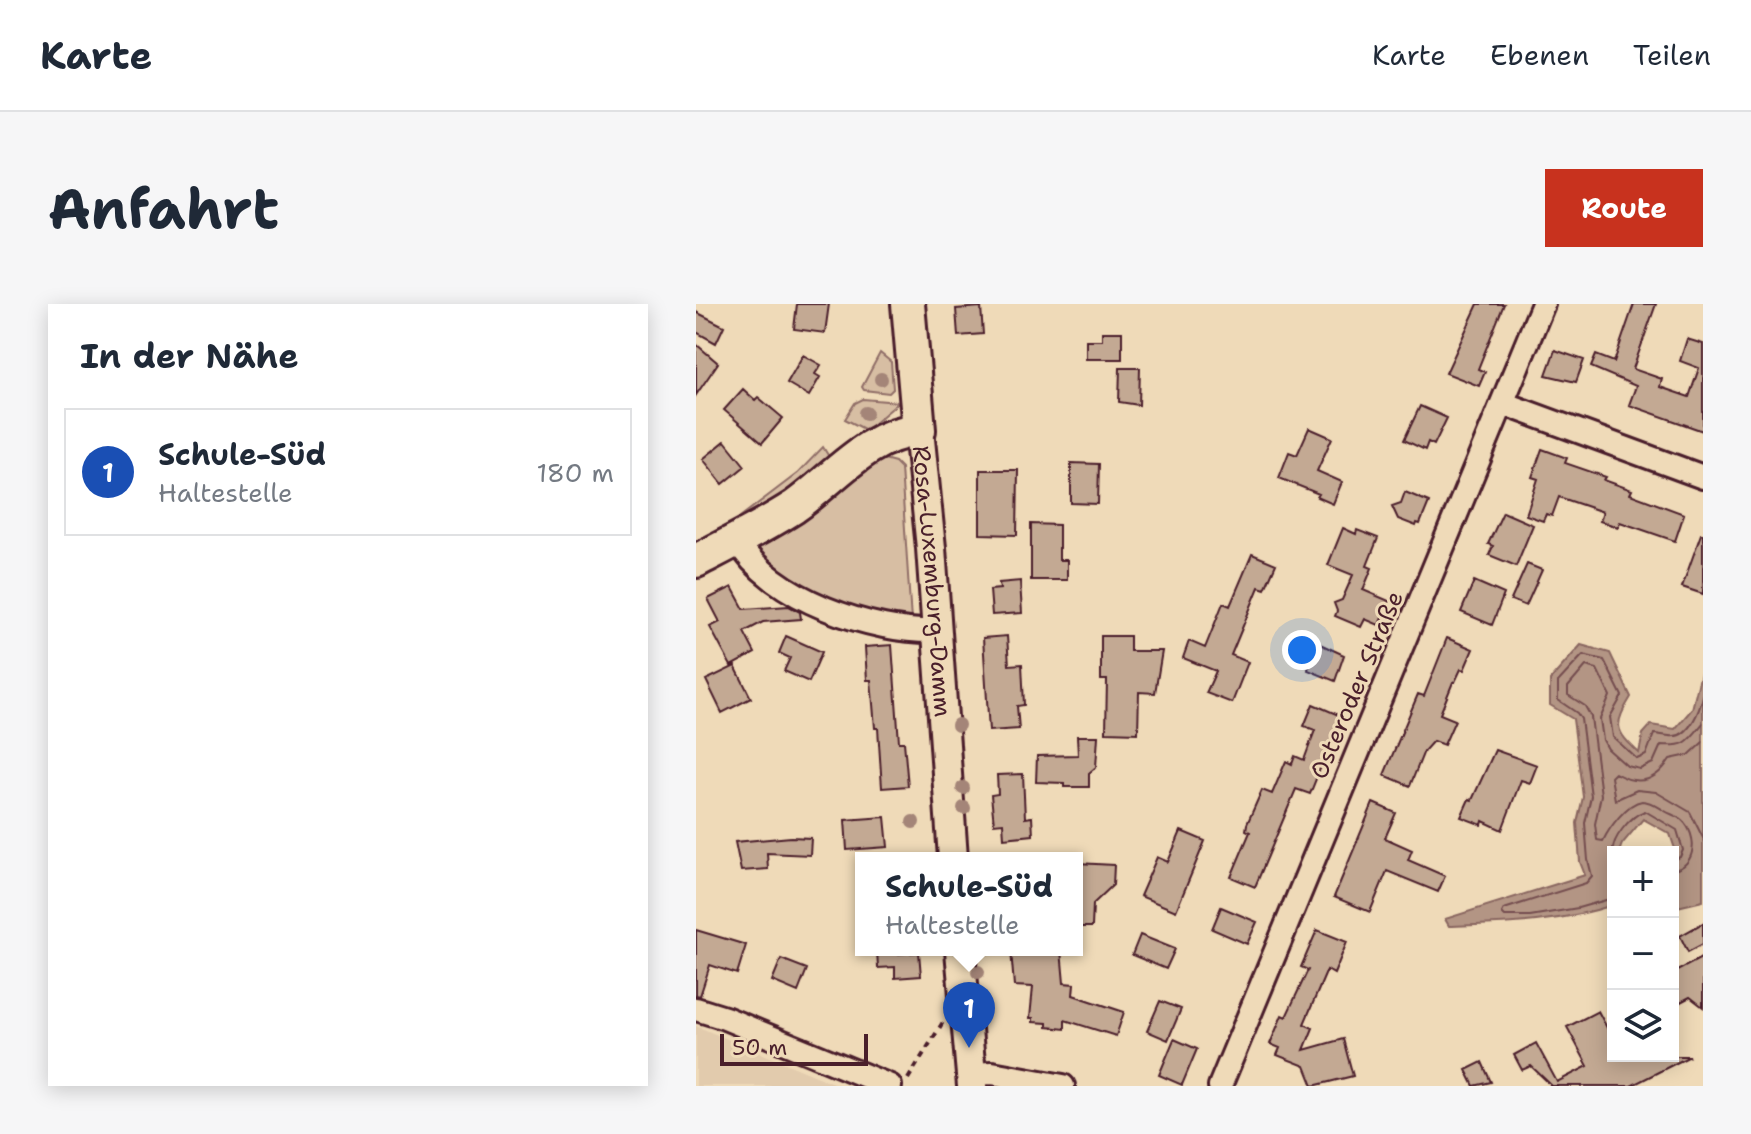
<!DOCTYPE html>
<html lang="de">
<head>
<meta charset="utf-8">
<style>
	:root { --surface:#fff; --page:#f6f6f7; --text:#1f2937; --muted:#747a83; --line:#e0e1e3; --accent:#c8321e }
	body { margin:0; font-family:"Shantell Sans",sans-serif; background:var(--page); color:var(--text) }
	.controls { position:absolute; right:24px; bottom:24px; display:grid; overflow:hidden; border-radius:0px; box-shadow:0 4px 20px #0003 }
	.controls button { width:72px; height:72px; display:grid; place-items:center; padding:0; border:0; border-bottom:2px solid var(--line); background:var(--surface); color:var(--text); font:40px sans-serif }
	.scale { position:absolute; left:24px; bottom:20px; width:148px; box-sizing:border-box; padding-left:8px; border:4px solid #4a1f2b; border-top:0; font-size:22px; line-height:28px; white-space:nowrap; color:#4a1f2b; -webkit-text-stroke:6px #efdab8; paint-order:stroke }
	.you { position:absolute; left:606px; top:346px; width:28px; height:28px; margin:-20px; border:6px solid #fff; border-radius:50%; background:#1a73e8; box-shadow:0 0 0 12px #1a73e833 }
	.badge { display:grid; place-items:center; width:52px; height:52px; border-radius:50%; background:var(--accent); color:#fff; font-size:26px; font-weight:700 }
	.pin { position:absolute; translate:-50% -66px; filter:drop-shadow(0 2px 4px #0008) }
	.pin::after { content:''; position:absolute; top:42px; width:28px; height:24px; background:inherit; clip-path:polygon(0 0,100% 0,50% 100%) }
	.popup { position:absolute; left:159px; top:548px; width:228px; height:104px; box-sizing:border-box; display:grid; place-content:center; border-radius:0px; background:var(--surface); filter:drop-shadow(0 2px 6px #0005); font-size:26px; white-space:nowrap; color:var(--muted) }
	.popup b { font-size:30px; color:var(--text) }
	.popup::after { content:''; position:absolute; left:50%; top:100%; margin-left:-16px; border:16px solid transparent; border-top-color:var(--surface) }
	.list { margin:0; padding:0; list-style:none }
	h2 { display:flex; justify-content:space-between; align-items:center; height:104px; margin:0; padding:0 32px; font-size:34px }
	h2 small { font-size:26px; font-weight:400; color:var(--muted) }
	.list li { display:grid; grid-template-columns:52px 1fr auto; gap:24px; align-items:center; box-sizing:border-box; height:128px; margin:0 16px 16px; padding:0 16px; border:2px solid var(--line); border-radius:0px }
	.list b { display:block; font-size:30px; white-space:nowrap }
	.list p { margin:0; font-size:26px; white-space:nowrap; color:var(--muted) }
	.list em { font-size:26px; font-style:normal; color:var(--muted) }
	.icon { flex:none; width:44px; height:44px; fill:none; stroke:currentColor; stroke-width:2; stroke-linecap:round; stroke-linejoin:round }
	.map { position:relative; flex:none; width:1007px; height:782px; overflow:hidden; border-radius:0px }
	header { display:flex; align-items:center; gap:48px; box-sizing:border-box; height:112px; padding:0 40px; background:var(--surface); border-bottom:2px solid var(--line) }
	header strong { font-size:38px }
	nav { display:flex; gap:44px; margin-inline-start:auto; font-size:28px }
	.intro { display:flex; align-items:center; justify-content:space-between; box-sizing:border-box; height:192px; padding:0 48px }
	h1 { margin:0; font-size:56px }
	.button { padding:20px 36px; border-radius:0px; background:var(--accent); color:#fff; font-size:28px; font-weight:700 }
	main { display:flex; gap:48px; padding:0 48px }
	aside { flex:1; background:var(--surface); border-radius:0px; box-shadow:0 4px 20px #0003 }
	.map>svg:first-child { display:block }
	.built { fill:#e2cbad }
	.green { fill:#d7bea3; stroke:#906e67; stroke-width:2 }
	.water { fill:#b39584; stroke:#896660; stroke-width:2 }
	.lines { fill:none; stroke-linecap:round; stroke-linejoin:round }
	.shore { stroke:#744e4f; stroke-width:2 }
	.building { fill:#c3a993; stroke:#4a1f2b; stroke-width:2 }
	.minor-casing { stroke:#4a1f2b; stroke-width:28 }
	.tertiary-casing { stroke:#4a1f2b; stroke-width:34 }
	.secondary-casing { stroke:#4a1f2b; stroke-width:38 }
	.path { stroke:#4a1f2b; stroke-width:4; stroke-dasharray:6 6; stroke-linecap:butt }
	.minor { stroke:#efdab8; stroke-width:22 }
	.tertiary { stroke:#efdab8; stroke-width:28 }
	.secondary { stroke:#efdab8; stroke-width:32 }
	.tree { fill:#a48578 }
	.labels { text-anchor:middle; stroke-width:6; stroke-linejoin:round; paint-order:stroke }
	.street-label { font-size:24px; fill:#4a1f2b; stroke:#efdab8 }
</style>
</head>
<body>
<header>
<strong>Karte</strong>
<nav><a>Karte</a><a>Ebenen</a><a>Teilen</a></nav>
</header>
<div class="intro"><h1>Anfahrt</h1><a class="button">Route</a></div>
<main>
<aside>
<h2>In der Nähe<small></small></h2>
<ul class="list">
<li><span class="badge" style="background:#1a4fb4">1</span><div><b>Schule-Süd</b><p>Haltestelle</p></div><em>180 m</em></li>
</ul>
</aside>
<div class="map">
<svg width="1007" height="782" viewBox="0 0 1007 782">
	<rect width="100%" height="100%" fill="#efdab8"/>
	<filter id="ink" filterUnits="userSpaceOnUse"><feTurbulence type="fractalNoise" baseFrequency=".0125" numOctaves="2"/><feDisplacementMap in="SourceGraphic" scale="16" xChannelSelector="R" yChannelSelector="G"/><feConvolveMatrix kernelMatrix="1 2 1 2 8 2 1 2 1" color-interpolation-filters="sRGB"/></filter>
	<g filter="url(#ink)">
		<path class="built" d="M 0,722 L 144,782 L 0,782 Z"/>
		<path class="green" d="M 184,49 L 195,58 L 197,85 L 193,89 L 168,86 L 166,83 Z
			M 167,95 L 202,98 L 202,99 L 170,126 L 149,115 L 159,99 Z
			M 127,143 L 135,156 L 100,186 L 44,218 L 44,213 L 102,169 Z
			M 188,155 L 199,158 L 205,164 L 215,317 C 156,305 106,289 61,246 L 61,243 L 180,156 Z"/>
		<path class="water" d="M 885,341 L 914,349 L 935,393 C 918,421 918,426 943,449 L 947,430 L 955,421 L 979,425 L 996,405 L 1007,361 L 1007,597 L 977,604 L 977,550 L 979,545 L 974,530 L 947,515 L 926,540 L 923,548 L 917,548 L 915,568 L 917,571 L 917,601 C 863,619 810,620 753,622 L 749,615 L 889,571 L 884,558 L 881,519 L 887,493 L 877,415 L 854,401 L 854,376 Z"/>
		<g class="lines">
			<path class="shore" d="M 1007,438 L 993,451 L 974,455 C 960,478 941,482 919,469 L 915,473 L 919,496 L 941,486 L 960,488 L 994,508 L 1007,534
				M 917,551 C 914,536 934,512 949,507 L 981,526 L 987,546 L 984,553 L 977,556
				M 977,566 C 1001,562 1002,531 986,516 C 981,512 974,510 969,507 C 962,503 955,497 946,497 C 931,499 913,524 907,537 L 901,536 L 899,520 L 905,491 L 895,413 L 889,402 L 872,391 L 872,383 L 890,362 L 901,365 L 914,392 L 904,415 L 907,436 L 912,445 L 931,462 L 944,465 L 957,459 L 965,441 C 990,443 992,438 1007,419
				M 917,594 L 882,604 L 834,612 L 809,612 L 806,609 L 808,605 L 890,579 L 896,572 L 892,556 L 889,519 L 895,492 L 885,415 L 881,409 L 862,396 L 862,378 L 887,351 L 908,356 L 926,392 L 914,413 L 917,433 L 941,455 L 950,451 L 958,430 C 964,430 971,433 978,432 C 994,432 1004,405 1007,392"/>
		</g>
		<path class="building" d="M 101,0 L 133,0 L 129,29 L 98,25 Z
			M 782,0 L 808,0 L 782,65 L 789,68 L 783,82 L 750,69 Z
			M 938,0 L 960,0 L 937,65 L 966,75 L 964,83 L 993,93 L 1003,64 L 984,57 L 991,35 L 1007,40 L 1007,127 L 933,101 L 940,82 L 895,63 L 900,51 L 918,58 Z
			M 285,3 L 287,30 L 262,32 L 260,5 Z
			M 0,8 L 28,22 L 20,39 L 0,28 Z
			M 406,28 L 426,28 L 426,55 L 390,55 L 390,36 L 406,36 Z
			M 0,40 L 22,59 L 0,91 Z
			M 859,46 L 888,56 L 880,78 L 850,71 Z
			M 107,51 L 125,61 L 119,70 L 124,73 L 113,92 L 91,79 Z
			M 424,64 L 444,64 L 443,101 L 423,98 Z
			M 47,85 L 59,96 L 62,93 L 87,114 L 66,139 L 28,106 Z
			M 724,102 L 751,114 L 738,141 L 732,138 L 729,146 L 708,136 Z
			M 613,124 L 636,134 L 621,167 L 646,178 L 637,200 L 621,193 L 623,190 L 583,174 L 593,148 L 601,151 Z
			M 29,137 L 49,162 L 27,180 L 7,155 Z
			M 846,145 L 871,154 L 869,159 L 910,173 L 908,176 L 936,186 L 934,190 L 988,210 L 979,237 L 924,218 L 922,223 L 904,217 L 907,208 L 863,193 L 856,212 L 850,210 L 847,217 L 830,211 L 842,175 L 836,173 Z
			M 375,159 L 403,160 L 402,200 L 375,199 Z
			M 284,166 L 322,166 L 321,231 L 284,230 Z
			M 709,188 L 733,198 L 724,220 L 721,219 L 720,222 L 702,215 L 696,202 L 705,199 Z
			M 807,208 L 837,221 L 820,262 L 793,251 L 797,242 L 792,240 Z
			M 335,220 L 363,221 L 363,256 L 371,256 L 371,276 L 335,276 Z
			M 647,224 L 660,230 L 661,226 L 682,234 L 671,262 L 676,264 L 667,286 L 693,297 L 683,321 L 669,315 L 665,323 L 639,312 L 641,307 L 638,299 L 646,296 L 657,271 L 632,261 Z
			M 1005,230 L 1007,230 L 1007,290 L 986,283 Z
			M 556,250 L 580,260 L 569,285 L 563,283 L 535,351 L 552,358 L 536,399 L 510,389 L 520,367 L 487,354 L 493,337 L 509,344 L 527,299 L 534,302 Z
			M 831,260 L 846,266 L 830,302 L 815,296 Z
			M 324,277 L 326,309 L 296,311 L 294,286 L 304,285 L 303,279 Z
			M 778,277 L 808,290 L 796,321 L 765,308 Z
			M 36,283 L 48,305 L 93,302 L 104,308 L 105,315 L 67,318 L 48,328 L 59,349 L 35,362 L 14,323 L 24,318 L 12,295 Z
			M 90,332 L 126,348 L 113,378 L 88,367 L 94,354 L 83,349 Z
			M 311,332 L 313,361 L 326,360 L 328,401 L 321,402 L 323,425 L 293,427 L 287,334 Z
			M 405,332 L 434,332 L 434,347 L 466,347 L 459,389 L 443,388 L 442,429 L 410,428 L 411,376 L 405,376 Z
			M 751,334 L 777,345 L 768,366 L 765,365 L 759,378 L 757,378 L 744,410 L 759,416 L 748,441 L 737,437 L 728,447 L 714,482 L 688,471 L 722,390 L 728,392 Z
			M 624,340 L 648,351 L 639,377 L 612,366 L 617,343 Z
			M 196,341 L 203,438 L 208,438 L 212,482 L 186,484 L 182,424 L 179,424 L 175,376 L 171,376 L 169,343 Z
			M 39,362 L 55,394 L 26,409 L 10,376 Z
			M 617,400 L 645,412 L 614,490 L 600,485 L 559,583 L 535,573 L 554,528 L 550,526 L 551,520 L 566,486 L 576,490 L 590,457 L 596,460 L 599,452 L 608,456 L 619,426 L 608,422 Z
			M 381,432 L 402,432 L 400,463 L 393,469 L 393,483 L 368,483 L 368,479 L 340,478 L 341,452 L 382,451 Z
			M 799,446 L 841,461 L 834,479 L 825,476 L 806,526 L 787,517 L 786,521 L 765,513 L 773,495 L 776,496 Z
			M 327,470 L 329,514 L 336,513 L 337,531 L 308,534 L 307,519 L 298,520 L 295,491 L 302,490 L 301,471 Z
			M 677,499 L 700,509 L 689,534 L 716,546 L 712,556 L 749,572 L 742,588 L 691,567 L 674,608 L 638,593 Z
			M 189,513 L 192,543 L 151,546 L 149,516 Z
			M 485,527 L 509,537 L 480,607 L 444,592 L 461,553 L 472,558 Z
			M 95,533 L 115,534 L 114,551 L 71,549 L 72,565 L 45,567 L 39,538 Z
			M 381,559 L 418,561 L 417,581 L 397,600 L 396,623 L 381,623 Z
			M 525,603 L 561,618 L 551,640 L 516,625 Z
			M 1007,619 L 1007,640 L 992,648 L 984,632 Z
			M 0,626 L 50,641 L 41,670 L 14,661 L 4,692 L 0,691 Z
			M 621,626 L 651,638 L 638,670 L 631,666 L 608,720 L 617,724 L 608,746 L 647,735 L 657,772 L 617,782 L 609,762 L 581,751 L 584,744 L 574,740 L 586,711 L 590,713 L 612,666 L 605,663 Z
			M 444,631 L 479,645 L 470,665 L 436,651 Z
			M 181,646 L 199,646 L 200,650 L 223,648 L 225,672 L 199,674 L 199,663 L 182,664 Z
			M 315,646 L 365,646 L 368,679 L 378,680 L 377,691 L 428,708 L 420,732 L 369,716 L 369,725 L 351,723 L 351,719 L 337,718 L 337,714 L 334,714 L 337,683 L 318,682 Z
			M 1007,653 L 1007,703 L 994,693 L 977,702 L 977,669 Z
			M 85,655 L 111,665 L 102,688 L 76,677 Z
			M 464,697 L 485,705 L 472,736 L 451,727 Z
			M 902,707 L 917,735 L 917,752 L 994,752 L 935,782 L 853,782 L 855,781 L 835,762 L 826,766 L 818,751 L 840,739 L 861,778 L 892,762 L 871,723 Z
			M 478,735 L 501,745 L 486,781 L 463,771 Z
			M 786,758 L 795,778 L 778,782 L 770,766 Z"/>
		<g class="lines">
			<g class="minor-casing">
				<path id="minor" d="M 806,99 L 1007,173
					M 41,236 C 74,295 177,329 241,327
					M 0,705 L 29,714 L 194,782
					M 275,770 L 296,769 L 367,782
					M 524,782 L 847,0"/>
			</g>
			<g class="tertiary-casing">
				<g id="tertiary">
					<path id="s1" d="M 223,126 L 235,244 L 257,554"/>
					<path d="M 264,646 L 276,782"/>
				</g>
			</g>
			<g class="secondary-casing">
				<path id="secondary" d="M 0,257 C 33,240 67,223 98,203 C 138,175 171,130 223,126 L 212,0"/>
			</g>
			<path class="path" d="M 212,775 L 247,718"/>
			<use href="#minor" class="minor"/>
			<use href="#tertiary" class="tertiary"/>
			<use href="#secondary" class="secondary"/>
		</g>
		<g class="tree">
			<circle cx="185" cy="75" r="7"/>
			<circle cx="170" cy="109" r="7"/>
			<circle cx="262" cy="421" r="7"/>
			<circle cx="267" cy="484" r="7"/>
			<circle cx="268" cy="504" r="7"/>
			<circle cx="217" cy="518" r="7"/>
			<circle cx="282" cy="668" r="7"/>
		</g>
	</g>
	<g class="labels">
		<g class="street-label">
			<text dy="8" stroke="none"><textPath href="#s1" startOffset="152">Rosa-Luxemburg-Damm</textPath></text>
			<text transform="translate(661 381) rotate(-67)" y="8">Osteroder Straße</text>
		</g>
	</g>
</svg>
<div class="controls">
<button>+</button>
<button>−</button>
<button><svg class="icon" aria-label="layers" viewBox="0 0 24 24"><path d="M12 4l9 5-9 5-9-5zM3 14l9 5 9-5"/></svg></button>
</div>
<div class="scale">50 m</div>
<div class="you"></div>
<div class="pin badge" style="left:273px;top:744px;background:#1a4fb4">1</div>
<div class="popup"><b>Schule-Süd</b>Haltestelle</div>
</div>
</main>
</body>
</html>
